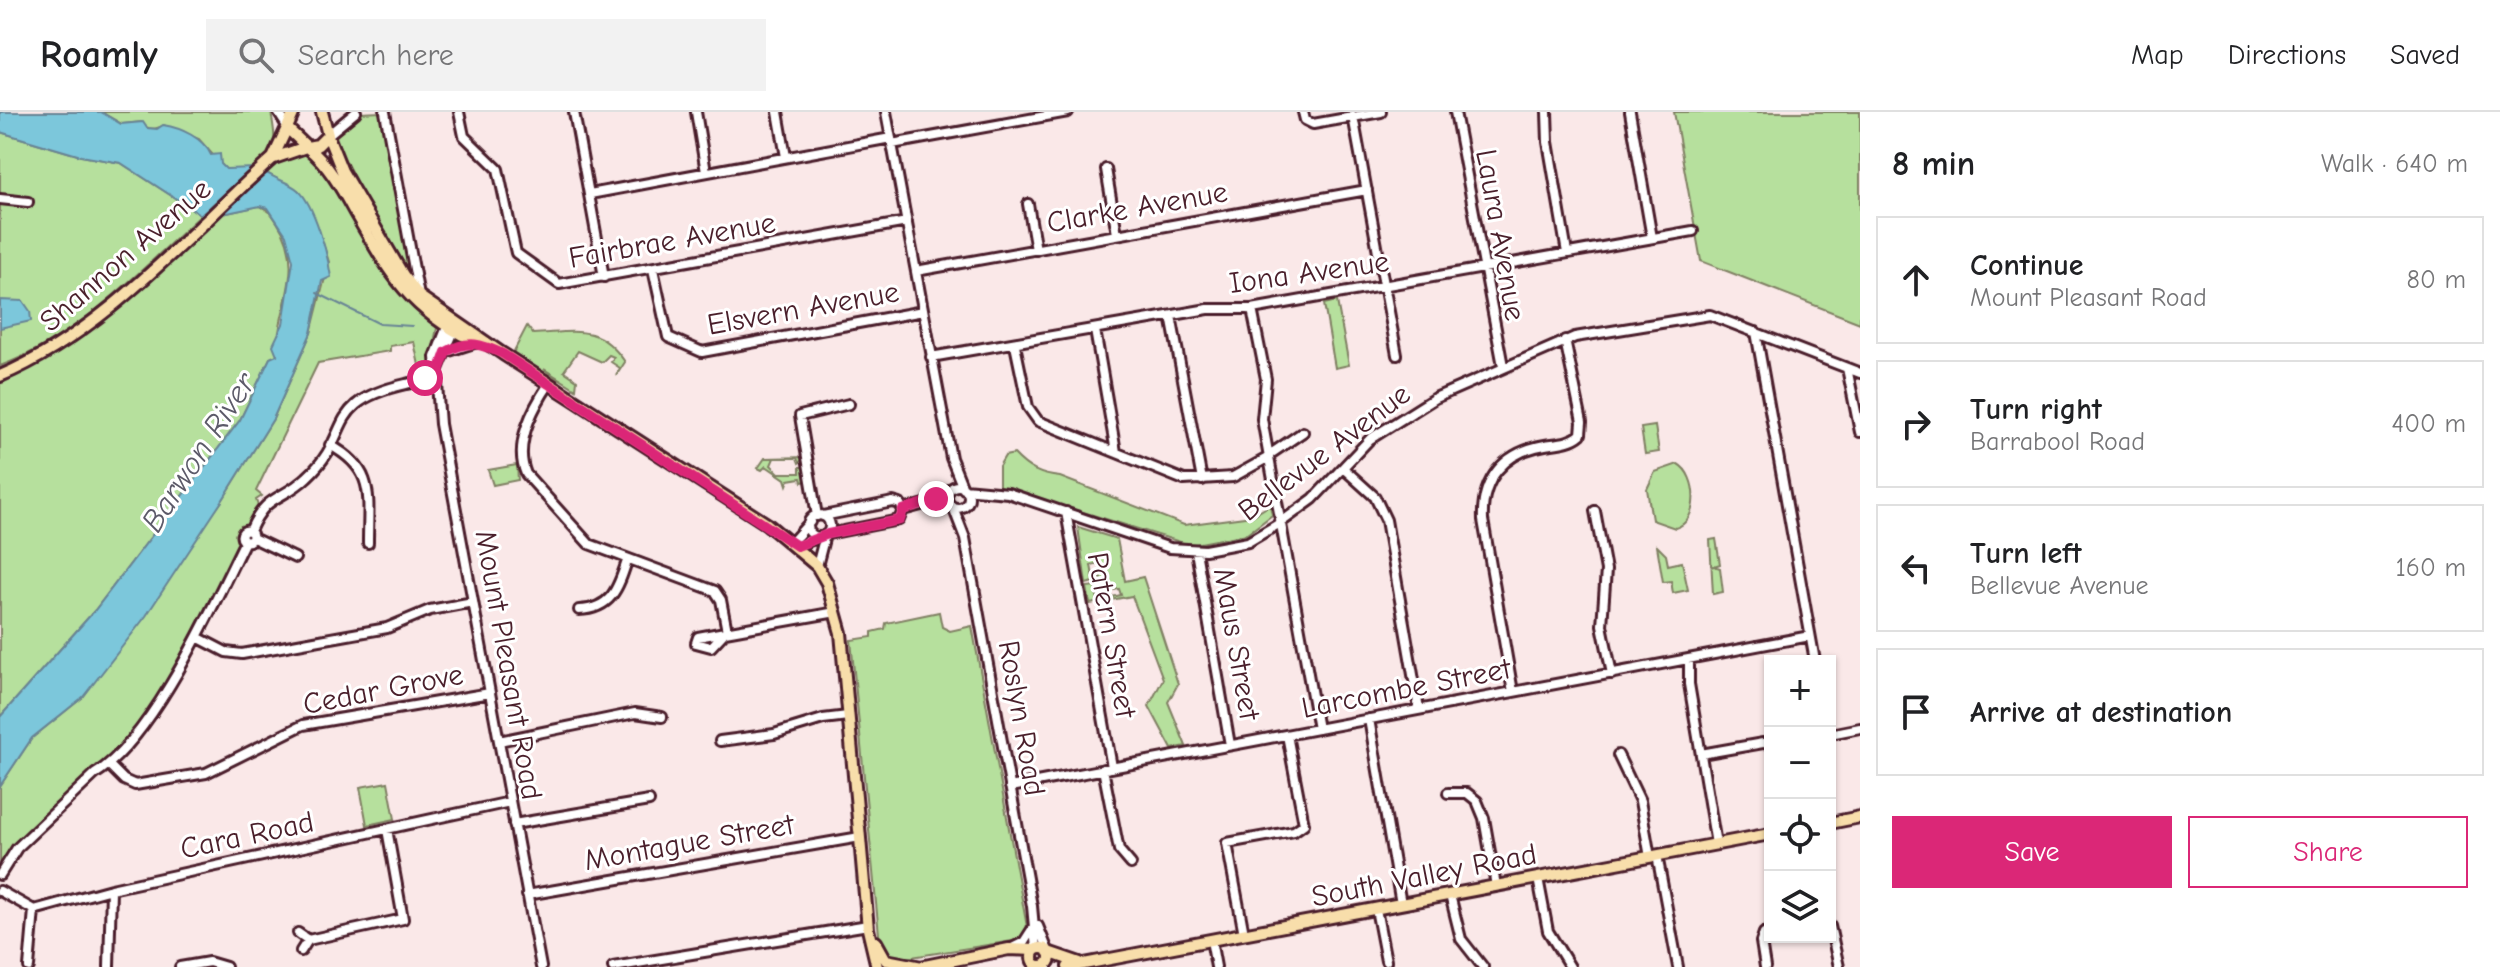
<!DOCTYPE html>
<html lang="en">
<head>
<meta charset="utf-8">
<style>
	:root { --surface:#fff; --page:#f2f2f2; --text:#202124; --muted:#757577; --line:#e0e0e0; --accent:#db2777 }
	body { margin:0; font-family:"Comic Neue",sans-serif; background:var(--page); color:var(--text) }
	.controls { position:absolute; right:24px; bottom:24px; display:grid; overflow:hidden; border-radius:0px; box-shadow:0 2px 6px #0004 }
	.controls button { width:72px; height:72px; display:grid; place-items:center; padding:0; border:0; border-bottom:2px solid var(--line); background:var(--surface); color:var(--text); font:40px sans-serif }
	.stop { position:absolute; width:24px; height:24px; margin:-18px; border:6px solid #db2777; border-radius:50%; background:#fff }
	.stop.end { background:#db2777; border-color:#fff; box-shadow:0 2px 8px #0008 }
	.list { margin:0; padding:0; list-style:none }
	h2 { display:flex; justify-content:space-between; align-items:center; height:104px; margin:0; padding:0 32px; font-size:34px }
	h2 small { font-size:26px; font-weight:400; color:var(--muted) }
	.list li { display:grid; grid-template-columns:52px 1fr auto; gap:24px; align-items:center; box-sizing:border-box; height:128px; margin:0 16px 16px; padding:0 16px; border:2px solid var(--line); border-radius:0px }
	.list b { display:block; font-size:30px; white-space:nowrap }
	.list p { margin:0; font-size:26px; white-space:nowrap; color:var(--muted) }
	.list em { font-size:26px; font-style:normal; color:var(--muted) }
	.actions { display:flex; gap:16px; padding:24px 32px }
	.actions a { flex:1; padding:18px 0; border:2px solid var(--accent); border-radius:0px; text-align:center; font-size:28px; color:var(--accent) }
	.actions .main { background:var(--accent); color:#fff }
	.icon { flex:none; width:44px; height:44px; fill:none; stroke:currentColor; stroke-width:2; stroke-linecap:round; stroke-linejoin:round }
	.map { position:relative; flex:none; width:1860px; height:855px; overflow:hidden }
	header { display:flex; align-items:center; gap:48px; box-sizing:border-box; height:112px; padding:0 40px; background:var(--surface); border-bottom:2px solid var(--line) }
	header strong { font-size:38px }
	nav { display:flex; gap:44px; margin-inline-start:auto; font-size:28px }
	.search { width:560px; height:72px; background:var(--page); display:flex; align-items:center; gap:20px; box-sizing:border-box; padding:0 28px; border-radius:0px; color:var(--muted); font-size:30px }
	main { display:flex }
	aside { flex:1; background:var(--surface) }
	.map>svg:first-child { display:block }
	.green { fill:#b6e09d; stroke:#808064; stroke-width:2 }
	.water { fill:#7cc7db; stroke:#688495; stroke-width:2 }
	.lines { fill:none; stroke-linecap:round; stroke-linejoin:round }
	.stream { stroke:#688495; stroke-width:2 }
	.minor-casing { stroke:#4a1f2b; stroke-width:14 }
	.major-casing { stroke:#4a1f2b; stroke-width:16 }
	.minor { stroke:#fff; stroke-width:8 }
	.major { stroke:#f8deab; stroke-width:10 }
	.route { stroke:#db2777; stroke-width:10 }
	.labels { text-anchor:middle; stroke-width:6; stroke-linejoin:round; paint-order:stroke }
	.street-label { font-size:30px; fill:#4a1f2b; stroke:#fff }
	.water-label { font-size:32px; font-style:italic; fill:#5c5a69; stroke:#fff }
</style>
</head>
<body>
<header>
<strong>Roamly</strong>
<div class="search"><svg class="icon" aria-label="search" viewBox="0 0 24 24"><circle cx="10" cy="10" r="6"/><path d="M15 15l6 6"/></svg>Search here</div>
<nav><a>Map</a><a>Directions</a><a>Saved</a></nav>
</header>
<main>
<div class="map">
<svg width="1860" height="855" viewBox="0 0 1860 855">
	<rect width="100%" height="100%" fill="#fae8e8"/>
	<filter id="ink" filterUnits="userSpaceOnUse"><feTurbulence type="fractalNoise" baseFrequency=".0125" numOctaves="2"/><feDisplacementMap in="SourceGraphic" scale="16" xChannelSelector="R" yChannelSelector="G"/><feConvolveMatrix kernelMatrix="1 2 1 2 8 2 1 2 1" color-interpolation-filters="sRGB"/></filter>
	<g filter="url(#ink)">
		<path class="green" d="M 101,0 L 271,0 C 276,28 280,48 245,59 C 241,60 232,57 226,58 L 199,27 L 164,13 C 155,18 147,19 141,10 L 122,12 Z
			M 381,0 L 412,164 L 362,84 C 355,62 342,47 334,25 L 360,1 Z
			M 1674,0 L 1860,0 L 1860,211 L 1701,149 Z
			M 0,20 L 81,44 L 121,51 L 201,103 C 140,159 79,225 0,254 Z
			M 306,35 L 318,44 L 389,166 L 410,192 L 437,216 L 427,264 L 420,258 L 414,230 L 390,234 L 390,239 L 318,251 L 256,379 L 262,384 L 256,388 L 259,397 L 250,419 L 253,426 L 159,589 L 103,657 L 27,727 L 0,763 L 0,674 L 32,626 L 83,585 L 222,389 L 273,307 L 311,221 L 329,150 L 319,119 L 299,79 L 265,60 L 273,46 Z
			M 259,94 C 269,97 272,102 277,110 C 308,157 276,196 277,243 L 270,246 L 240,308 L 95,498 L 0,605 L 0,268 C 71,244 120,188 179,145 L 174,136 L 218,103 Z
			M 1337,189 L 1349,253 L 1335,256 L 1324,192 Z
			M 527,214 L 533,222 C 576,220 598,211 625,250 L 616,264 L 620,256 L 611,250 L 614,245 L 609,243 L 602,250 L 578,239 L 564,259 L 577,268 L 576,277 L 544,257 L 574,281 L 513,241 Z
			M 1655,314 L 1659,340 L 1645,342 L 1641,316 Z
			M 1014,342 C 1028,357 1040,363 1060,365 L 1184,413 L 1252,404 L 1270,393 L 1272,403 L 1247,422 L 1190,433 L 999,374 L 999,354 L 1005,344 Z
			M 805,345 L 799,351 L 797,346 L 774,346 L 771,353 L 779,361 L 800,361 L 800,355 L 804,355 L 807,369 L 802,370 L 801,366 L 789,368 L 787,373 L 785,367 L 766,354 L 762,358 L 758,356 L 765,346 Z
			M 1678,352 C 1698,363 1700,410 1675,416 L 1652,408 L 1647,377 L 1655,360 Z
			M 517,353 L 518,368 L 493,373 L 488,358 Z
			M 1078,415 L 1117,427 L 1125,469 L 1143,465 L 1178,572 L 1168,590 L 1186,634 L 1172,637 L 1149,594 L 1163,567 L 1132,484 L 1090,492 L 1087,475 L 1095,474 L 1098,488 L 1121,483 L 1119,477 L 1114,478 L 1101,469 L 1100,451 L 1091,453 L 1094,470 L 1086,472 Z
			M 1716,427 L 1720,452 L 1714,454 L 1720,456 L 1723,480 L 1713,482 L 1710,428 Z
			M 1657,434 L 1666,443 L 1668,453 L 1682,450 L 1688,478 L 1673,481 L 1671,469 L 1663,470 Z
			M 939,500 L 942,515 L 950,519 L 972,514 L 1027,815 L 1019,828 L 893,848 L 880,833 L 851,528 L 872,525 L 872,520 L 885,517 L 886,511 Z
			M 388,670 L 395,707 L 367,713 L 360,675 Z"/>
		<path class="water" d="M 0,0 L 101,0 L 121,12 L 143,10 L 147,16 L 157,17 L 163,13 C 182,16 203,26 211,43 L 220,42 L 221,52 L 226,57 L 253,56 L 201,103 L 121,51 L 81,44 L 0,20 Z
			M 265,60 C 275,67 289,70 298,78 C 315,93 328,144 331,165 L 322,169 L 311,221 L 273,307 L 222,389 L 146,504 L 83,585 L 32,626 L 0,674 L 0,605 L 95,498 L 240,308 L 270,246 L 277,243 L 273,233 L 283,212 L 293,149 L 286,123 L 268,96 L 260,94 L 218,103 Z
			M 0,188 L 23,189 L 30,199 L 31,209 L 0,216 Z"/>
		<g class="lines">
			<path class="stream" d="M 317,181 L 380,212 L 412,214"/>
			<g class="minor-casing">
				<path id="minor" d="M 278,0 L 287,14
					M 385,0 L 419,184
					M 459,0 L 464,24 L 498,57 L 516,141 L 559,172 L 907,110
					M 574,0 L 604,165
					M 696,0 L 706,60
					M 778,0 L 786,45
					M 886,0 L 951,346 L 963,376
					M 1303,0 L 1305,8 L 1313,12 L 1381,0
					M 1455,0 L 1503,254
					M 1547,0 L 1548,30 L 1567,141
					M 1630,0 L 1652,126
					M 1353,4 L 1397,243
					M 328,23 L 356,0
					M 892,32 L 1068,0
					M 1106,57 L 1117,122
					M 590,82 L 891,26
					M 0,87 L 28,90
					M 1028,92 L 1036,138
					M 653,157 L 668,225 L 702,240 L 923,199
					M 916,159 L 1367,78
					M 1252,197 L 1266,267 L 1262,307 L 1318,617
					M 1171,204 L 1202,368
					M 447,215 L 435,245 L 440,312 L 541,855
					M 1095,218 L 1116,340
					M 1756,220 L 1815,549
					M 1015,233 L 1028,295 L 1038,309 L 1184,368 L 1233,365 L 1269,345
					M 446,240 L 477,230
					M 931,245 L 1208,197 L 1252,197 L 1693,119
					M 1847,256 L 1860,320
					M 437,259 L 454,219
					M 549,272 C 533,296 513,332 526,362 L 589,432 L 715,479 L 721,488 L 727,519
					M 330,333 C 376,358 368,384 368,431
					M 1269,343 L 1303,320
					M 1343,356 L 1375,385 L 1386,408 L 1419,597
					M947 385a11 11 0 1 1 22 0a11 11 0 1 1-22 0Z
					M 964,377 L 1008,381 L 1170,436 L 1205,438 L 1248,430 L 1280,411 L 1313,387 L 1370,327 L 1435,286 L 1575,225 L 1710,203 L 1860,261
					M 953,395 L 965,426 L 1032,794 L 1036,837
					M 903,398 L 925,392 L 949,379
					M 1595,399 L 1606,458 L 1602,513 L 1612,562
					M 1066,400 L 1112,655
					M808 414a11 11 0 1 1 22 0a11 11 0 1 1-22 0Z
					M 817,404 L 800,304 L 849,292
					M 823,404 L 893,390 L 900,392 L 903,398
					M241.5 424a5.5 5.5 0 1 1 11 0a5.5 5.5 0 1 1-11 0Z
					M 250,419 C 267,380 281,390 307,365 C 355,321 322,291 406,272 C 417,270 426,265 437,265
					M 828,422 L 899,408 L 903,398
					M 253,426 L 295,446
					M 792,430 L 810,410
					M 797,434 L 819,425
					M 1196,439 L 1230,633
					M 817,454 L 825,423
					M 579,498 C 611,497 618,477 627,449
					M 725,520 L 698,525 L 696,531 L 711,535 L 725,520 L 836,500
					M 197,525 L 226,540 L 242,542 L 387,516 L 430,498 L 473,490
					M 1689,547 L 1689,572 L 1716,732
					M 1513,580 L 1483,408 C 1481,367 1504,340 1545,333 C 1557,331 1571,331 1581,322 L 1582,310 L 1565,228
					M 1369,607 L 1401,792
					M 1830,622 L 1860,616
					M 499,629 L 635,601 L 662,605
					M 720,629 L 774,622 L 823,607 L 848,604
					M 1701,642 L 1763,631
					M 1618,643 L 1640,689 L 1650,745
					M 110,654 L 124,668 L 135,673 L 206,661 L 303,613 L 490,581
					M 1103,657 L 1119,738 L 1131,752
					M 1010,675 L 1810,524
					M 1448,681 L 1467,681 L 1477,689 L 1484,706 L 1496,774
					M 514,712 L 649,689
					M 1657,743 L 1678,855
					M 0,763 L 17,736 L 95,662 C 154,626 213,493 245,429
					M 1538,766 L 1548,819 L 1570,855
					M 0,779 L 34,798 L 111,777 L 510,690
					M 527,783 L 860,725
					M 1450,783 L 1461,827 L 1483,855
					M 1376,797 L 1386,849
					M 1038,814 L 1048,839
					M 1830,814 L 1839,855
					M 298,821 L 308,828 L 301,839
					M 1244,822 L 1227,731 L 1294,719 L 1304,712 L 1287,623
					M 308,828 L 403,807 L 387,717
					M 1211,828 L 1216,855
					M 1012,836 L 1024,830 L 1033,816
					M 1047,852 L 1047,855
					M 1036,853 L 1037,855
					M 29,855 L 34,798
					M 109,855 L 111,777
					M 180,855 L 209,850 L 226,855
					M 613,855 L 868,813
					M 1765,855 L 1761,830 L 1764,821 L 1770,818"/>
			</g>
			<g class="major-casing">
				<path id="major" d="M 294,0 L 287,16 L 307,35 L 318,33 L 328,23 L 322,0
					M 328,24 L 342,59 L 403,163 L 419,184 L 503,242 L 767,412 L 817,454 L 827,471 L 841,521 L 859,718
					M 307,35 C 328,52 341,75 354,99 C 388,158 408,197 472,228
					M 274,46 L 306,35
					M 0,264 C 105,220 189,121 273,46 L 287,16
					M 1830,711 L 1860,705
					M 859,715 L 868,817 L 877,855
					M 876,830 L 886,848 L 922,855
					M1032 845a9 9 0 1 1 18 0a9 9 0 1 1-18 0Z
					M 1048,840 L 1080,851
					M 920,855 L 1009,837 L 1035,838
					M 1068,855 L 1770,722"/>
			</g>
			<use href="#minor" class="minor"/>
			<use href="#major" class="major"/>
		</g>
	</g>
	<g class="lines" filter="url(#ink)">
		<path class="route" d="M 425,266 L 437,265 L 446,240 C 469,227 481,232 503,242 L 797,434 L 828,422 L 900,408 L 903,398 L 936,387"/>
	</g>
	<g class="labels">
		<g class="street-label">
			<text transform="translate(1137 95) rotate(-10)" y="10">Clarke Avenue</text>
			<text transform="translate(1501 123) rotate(80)" y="10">Laura Avenue</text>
			<text transform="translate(672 128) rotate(-10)" y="10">Fairbrae Avenue</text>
			<text transform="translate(125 143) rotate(-41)" y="10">Shannon Avenue</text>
			<text transform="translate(1309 160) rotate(-8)" y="10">Iona Avenue</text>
			<text transform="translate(803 196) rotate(-10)" y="10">Elsvern Avenue</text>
			<text transform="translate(1324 340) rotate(-37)" y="10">Bellevue Avenue</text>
			<text transform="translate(1112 523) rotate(80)" y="10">Patern Street</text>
			<text transform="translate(1237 532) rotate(80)" y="10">Maus Street</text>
			<text transform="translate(509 553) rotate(80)" y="10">Mount Pleasant Road</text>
			<text transform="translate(1406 576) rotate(-11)" y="10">Larcombe Street</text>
			<text transform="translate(383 577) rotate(-11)" y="10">Cedar Grove</text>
			<text transform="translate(1022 606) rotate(80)" y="10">Roslyn Road</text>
			<text transform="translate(247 723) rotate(-12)" y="10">Cara Road</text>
			<text transform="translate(689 730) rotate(-10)" y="10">Montague Street</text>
			<text transform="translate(1424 763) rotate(-11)" y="10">South Valley Road</text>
		</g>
		<g class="water-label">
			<text transform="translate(198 340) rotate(-57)" y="11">Barwon River</text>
		</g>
	</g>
</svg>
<div class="controls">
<button>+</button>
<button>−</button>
<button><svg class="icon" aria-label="locate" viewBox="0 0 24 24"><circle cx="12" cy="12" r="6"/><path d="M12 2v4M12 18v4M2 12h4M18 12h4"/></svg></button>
<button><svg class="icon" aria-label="layers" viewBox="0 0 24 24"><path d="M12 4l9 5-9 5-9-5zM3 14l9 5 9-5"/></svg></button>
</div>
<div class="stop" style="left:425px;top:266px"></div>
<div class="stop end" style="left:936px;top:387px"></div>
</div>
<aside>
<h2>8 min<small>Walk · 640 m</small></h2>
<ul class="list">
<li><svg class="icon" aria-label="ahead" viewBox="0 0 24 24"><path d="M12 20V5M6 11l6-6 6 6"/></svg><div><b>Continue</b><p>Mount Pleasant Road</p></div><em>80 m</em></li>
<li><svg class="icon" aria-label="right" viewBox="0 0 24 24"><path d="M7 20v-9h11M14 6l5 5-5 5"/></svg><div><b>Turn right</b><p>Barrabool Road</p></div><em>400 m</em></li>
<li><svg class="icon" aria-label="left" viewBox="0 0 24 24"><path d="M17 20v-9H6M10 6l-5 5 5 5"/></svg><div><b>Turn left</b><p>Bellevue Avenue</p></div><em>160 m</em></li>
<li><svg class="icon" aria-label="arrive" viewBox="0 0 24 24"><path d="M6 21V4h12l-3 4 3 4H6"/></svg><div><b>Arrive at destination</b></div></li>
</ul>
<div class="actions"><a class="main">Save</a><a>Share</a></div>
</aside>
</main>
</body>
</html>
